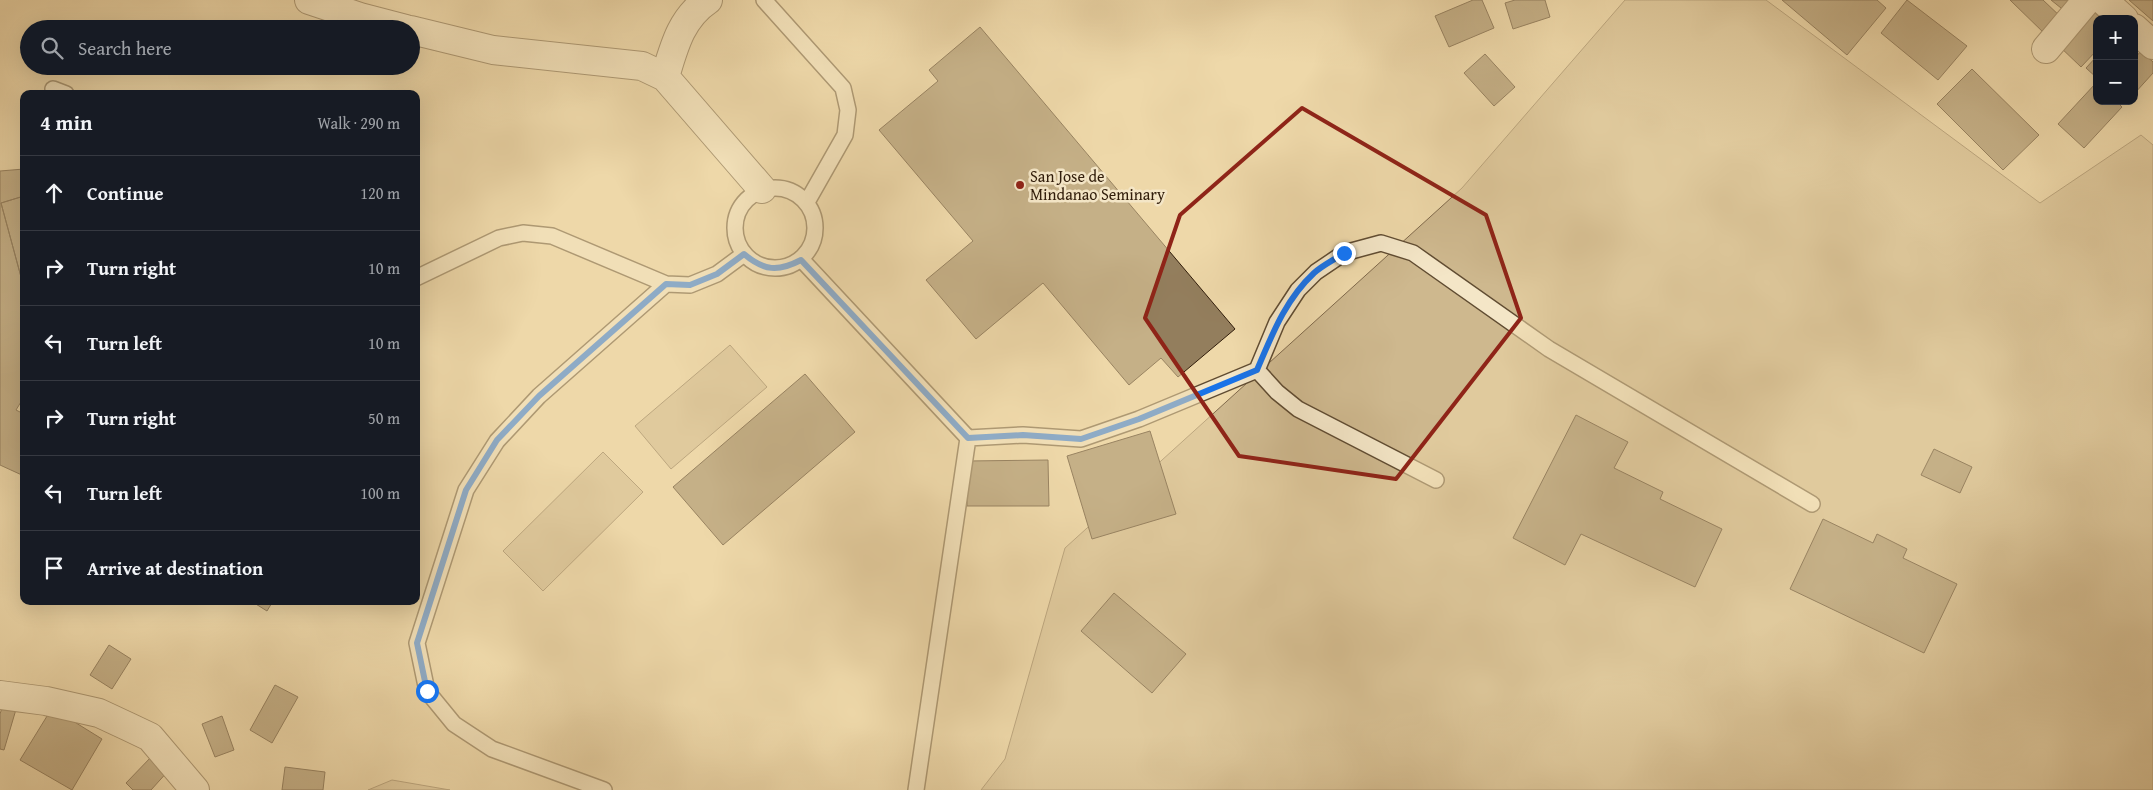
<!DOCTYPE html>
<html lang="en">
<head>
<meta charset="utf-8">
<style>
	:root { --surface:#171b24; --page:#242831; --text:#f1f3f6; --muted:#9ea1a6; --line:#363941 }
	body { margin:0; font-family:"Gentium Book Plus",serif; background:var(--page); color:var(--text) }
	.controls { position:absolute; right:15px; top:15px; display:grid; overflow:hidden; border-radius:10px; box-shadow:0 5px 20px #0002 }
	.controls button { width:45px; height:45px; display:grid; place-items:center; padding:0; border:0; border-bottom:1px solid var(--line); background:var(--surface); color:var(--text); font:25px sans-serif }
	.stop { position:absolute; width:15px; height:15px; margin:-11px; border:4px solid #1a73e8; border-radius:50%; background:#fff }
	.stop.end { background:#1a73e8; border-color:#fff; box-shadow:0 1px 5px #0008 }
	.list { margin:0; padding:0; list-style:none }
	h2 { display:flex; justify-content:space-between; align-items:center; height:65px; margin:0; padding:0 20px; font-size:21px }
	h2 small { font-size:16px; font-weight:400; color:var(--muted) }
	.list li { display:grid; grid-template-columns:32px 1fr auto; gap:15px; align-items:center; box-sizing:border-box; height:75px; padding:0 20px; border-top:1px solid var(--line) }
	.list b { display:block; font-size:19px; white-space:nowrap }
	.list em { font-size:16px; font-style:normal; color:var(--muted) }
	.icon { flex:none; width:28px; height:28px; fill:none; stroke:currentColor; stroke-width:2; stroke-linecap:round; stroke-linejoin:round }
	.map { position:relative; flex:none; width:2153px; height:790px; overflow:hidden }
	.search { position:absolute; background:var(--surface); box-shadow:0 5px 20px #0002; left:20px; top:20px; width:400px; height:55px; display:flex; align-items:center; gap:12px; box-sizing:border-box; padding:0 18px; border-radius:28px; color:var(--muted); font-size:19px }
	.panel { position:absolute; background:var(--surface); box-shadow:0 5px 20px #0002; left:20px; top:90px; width:400px; height:515px; border-radius:10px }
	.map>svg:first-child { display:block }
	.green { fill:#ceb88e; stroke:#806a4c }
	.building { fill:#937e5d; stroke:#311d0b }
	.lines { fill:none; stroke-linecap:round; stroke-linejoin:round }
	.service-casing { stroke:#604c32; stroke-width:18 }
	.minor-casing { stroke:#604c32; stroke-width:30 }
	.service { stroke:#f4e6c7; stroke-width:15 }
	.minor { stroke:#f4e6c7; stroke-width:28 }
	.route { stroke:#1a73e8; stroke-width:6 }
	.marked { fill:none; stroke:#8f2418; stroke-width:4; stroke-linejoin:round }
	.poi-dot { fill:#8f2418; stroke:#f4e6c7; stroke-width:2 }
	.labels { text-anchor:middle; stroke-width:5; stroke-linejoin:round; paint-order:stroke }
	.poi-label { font-size:16px; fill:#311d0b; stroke:#f4e6c7; text-anchor:start }
</style>
</head>
<body>
<div class="map">
<svg width="2153" height="790" viewBox="0 0 2153 790">
	<rect width="100%" height="100%" fill="#eed8a9"/>
	<filter id="stains"><feTurbulence type="fractalNoise" baseFrequency=".004" numOctaves="4"/><feColorMatrix values="0 0 0 0 .2 0 0 0 0 .09 0 0 0 0 .02 0 0 0 .5 -.17"/></filter>
	<radialGradient id="worn" r=".72"><stop offset=".6" stop-color="#630" stop-opacity="0"/><stop offset="1" stop-color="#630" stop-opacity=".3"/></radialGradient>
	<path class="green" d="M 1625,0 L 1766,0 L 2040,203 L 2141,135 L 2153,145 L 2153,790 L 981,790 L 1005,759 L 1065,548 L 1462,188 Z
		M 730,345 L 767,387 L 671,469 L 635,426 Z
		M 603,452 L 643,492 L 543,591 L 503,551 Z
		M 392,780 L 450,790 L 368,790 Z"/>
	<path class="building" d="M 1473,0 L 1482,0 L 1494,28 L 1449,47 L 1435,16 Z
		M 1515,0 L 1545,0 L 1550,17 L 1513,29 L 1505,3 Z
		M 1782,0 L 1877,0 L 1886,8 L 1847,55 Z
		M 1907,0 L 1967,46 L 1938,80 L 1881,33 Z
		M 2010,0 L 2043,0 L 2063,19 L 2047,36 Z
		M 2051,0 L 2083,0 L 2071,16 Z
		M 2129,0 L 2153,0 L 2153,21 Z
		M 2091,9 L 2102,19 L 2097,19 L 2097,50 L 2081,67 L 2057,44 Z
		M 980,27 L 1235,329 L 1178,377 L 1161,358 L 1129,385 L 1043,283 L 976,339 L 926,280 L 973,241 L 879,130 L 938,81 L 929,70 Z
		M 2141,51 L 2153,62 L 2153,73 L 2134,94 L 2134,59 Z
		M 1485,54 L 1515,87 L 1494,106 L 1464,73 Z
		M 2097,56 L 2097,78 L 2086,68 Z
		M 1972,69 L 2039,135 L 2003,170 L 1937,104 Z
		M 2096,83 L 2097,101 L 2116,101 L 2122,107 L 2084,148 L 2058,124 Z
		M 24,169 L 24,196 L 1,203 L 24,288 L 24,397 L 16,410 L 24,414 L 24,476 L 0,465 L 0,171 Z
		M 24,196 L 24,288 L 1,203 Z
		M 805,374 L 855,432 L 723,545 L 673,487 Z
		M 1576,415 L 1628,442 L 1614,468 L 1663,492 L 1660,499 L 1722,529 L 1695,587 L 1581,534 L 1565,565 L 1513,538 Z
		M 1150,431 L 1176,514 L 1092,539 L 1067,456 Z
		M 1934,449 L 1972,467 L 1960,493 L 1921,475 Z
		M 1048,460 L 1049,506 L 967,506 L 967,461 Z
		M 1823,519 L 1873,543 L 1877,534 L 1907,549 L 1903,558 L 1957,584 L 1924,653 L 1790,589 Z
		M 1114,593 L 1186,654 L 1152,693 L 1081,631 Z
		M 251,601 L 273,601 L 267,611 Z
		M 109,645 L 131,659 L 112,689 L 90,675 Z
		M 275,685 L 298,697 L 272,743 L 250,730 Z
		M 4,702 L 17,706 L 4,750 L 0,749 L 0,714 Z
		M 52,708 L 102,739 L 72,790 L 20,760 Z
		M 222,716 L 234,750 L 215,757 L 202,724 Z
		M 153,755 L 169,770 L 151,790 L 133,790 L 126,783 Z
		M 285,767 L 325,772 L 323,790 L 282,790 Z"/>
	<g class="lines">
		<g class="service-casing">
			<path id="service" d="M 764,0 L 843,88 L 848,110 L 845,135 L 807,202
				M 53,89 L 66,94
				M735 228a40 40 0 1 1 80 0a40 40 0 1 1-80 0Z
				M 801,259 L 968,438 L 916,790
				M 416,278 L 499,238 L 523,233 L 552,236 L 666,284 L 690,285 L 717,274 L 744,254
				M 1257,370 L 1277,392 L 1298,409 L 1436,480
				M 968,438 L 1023,435 L 1081,439 L 1139,419 L 1257,370 L 1277,322 L 1298,290 L 1316,272 L 1344,253 L 1381,243 L 1413,253 L 1549,349 L 1812,504
				M 604,790 L 492,749 L 454,724 L 427,691 L 417,643 L 466,490 L 497,441 L 539,396 L 666,284"/>
		</g>
		<g class="minor-casing">
			<path id="minor" d="M 309,0 L 360,17 L 406,29
				M 2103,0 L 2124,19
				M 2134,28 L 2153,45
				M 411,30 L 493,50 L 642,66 L 665,77 L 762,189
				M 2046,49 L 2087,0
				M 665,77 C 674,47 681,18 708,0
				M 0,695 L 46,701 L 99,713 L 129,727 L 150,737 L 195,790"/>
		</g>
		<use href="#service" class="service"/>
		<use href="#minor" class="minor"/>
	</g>
	<g class="lines">
		<path class="route" d="M 427,691 L 417,643 L 466,490 L 497,440 L 539,396 L 666,284 L 690,285 L 717,274 L 744,254 C 764,271 778,272 801,260 L 968,438 L 1023,435 L 1081,439 L 1139,419 L 1257,370 C 1272,335 1285,300 1314,273 C 1323,265 1334,260 1344,253"/>
	</g>
	<path d="M0 0H2153V790H0ZM 1302,108 L 1486,215 L 1521,318 L 1396,479 L 1239,456 L 1145,318 L 1180,215 Z" fill="#eed8a9" fill-opacity=".55" fill-rule="evenodd"/>
	<path class="marked" d="M 1302,108 L 1486,215 L 1521,318 L 1396,479 L 1239,456 L 1145,318 L 1180,215 Z"/>
	<circle class="poi-dot" cx="1020" cy="185" r="5"/>
	<g class="labels">
		<g class="poi-label">
			<text x="1030" y="182">San Jose de<tspan x="1030" dy="18">Mindanao Seminary</tspan></text>
		</g>
	</g>
	<rect width="100%" height="100%" filter="url(#stains)"/>
	<rect width="100%" height="100%" fill="url(#worn)"/>
</svg>
<div class="controls">
<button>+</button>
<button>−</button>
</div>
<div class="stop" style="left:427px;top:691px"></div>
<div class="stop end" style="left:1344px;top:253px"></div>
<div class="search"><svg class="icon" aria-label="search" viewBox="0 0 24 24"><circle cx="10" cy="10" r="6"/><path d="M15 15l6 6"/></svg>Search here</div>
<section class="panel">
<h2>4 min<small>Walk · 290 m</small></h2>
<ul class="list">
<li><svg class="icon" aria-label="ahead" viewBox="0 0 24 24"><path d="M12 20V5M6 11l6-6 6 6"/></svg><div><b>Continue</b></div><em>120 m</em></li>
<li><svg class="icon" aria-label="right" viewBox="0 0 24 24"><path d="M7 20v-9h11M14 6l5 5-5 5"/></svg><div><b>Turn right</b></div><em>10 m</em></li>
<li><svg class="icon" aria-label="left" viewBox="0 0 24 24"><path d="M17 20v-9H6M10 6l-5 5 5 5"/></svg><div><b>Turn left</b></div><em>10 m</em></li>
<li><svg class="icon" aria-label="right" viewBox="0 0 24 24"><path d="M7 20v-9h11M14 6l5 5-5 5"/></svg><div><b>Turn right</b></div><em>50 m</em></li>
<li><svg class="icon" aria-label="left" viewBox="0 0 24 24"><path d="M17 20v-9H6M10 6l-5 5 5 5"/></svg><div><b>Turn left</b></div><em>100 m</em></li>
<li><svg class="icon" aria-label="arrive" viewBox="0 0 24 24"><path d="M6 21V4h12l-3 4 3 4H6"/></svg><div><b>Arrive at destination</b></div></li>
</ul>
</section>
</div>
</body>
</html>
